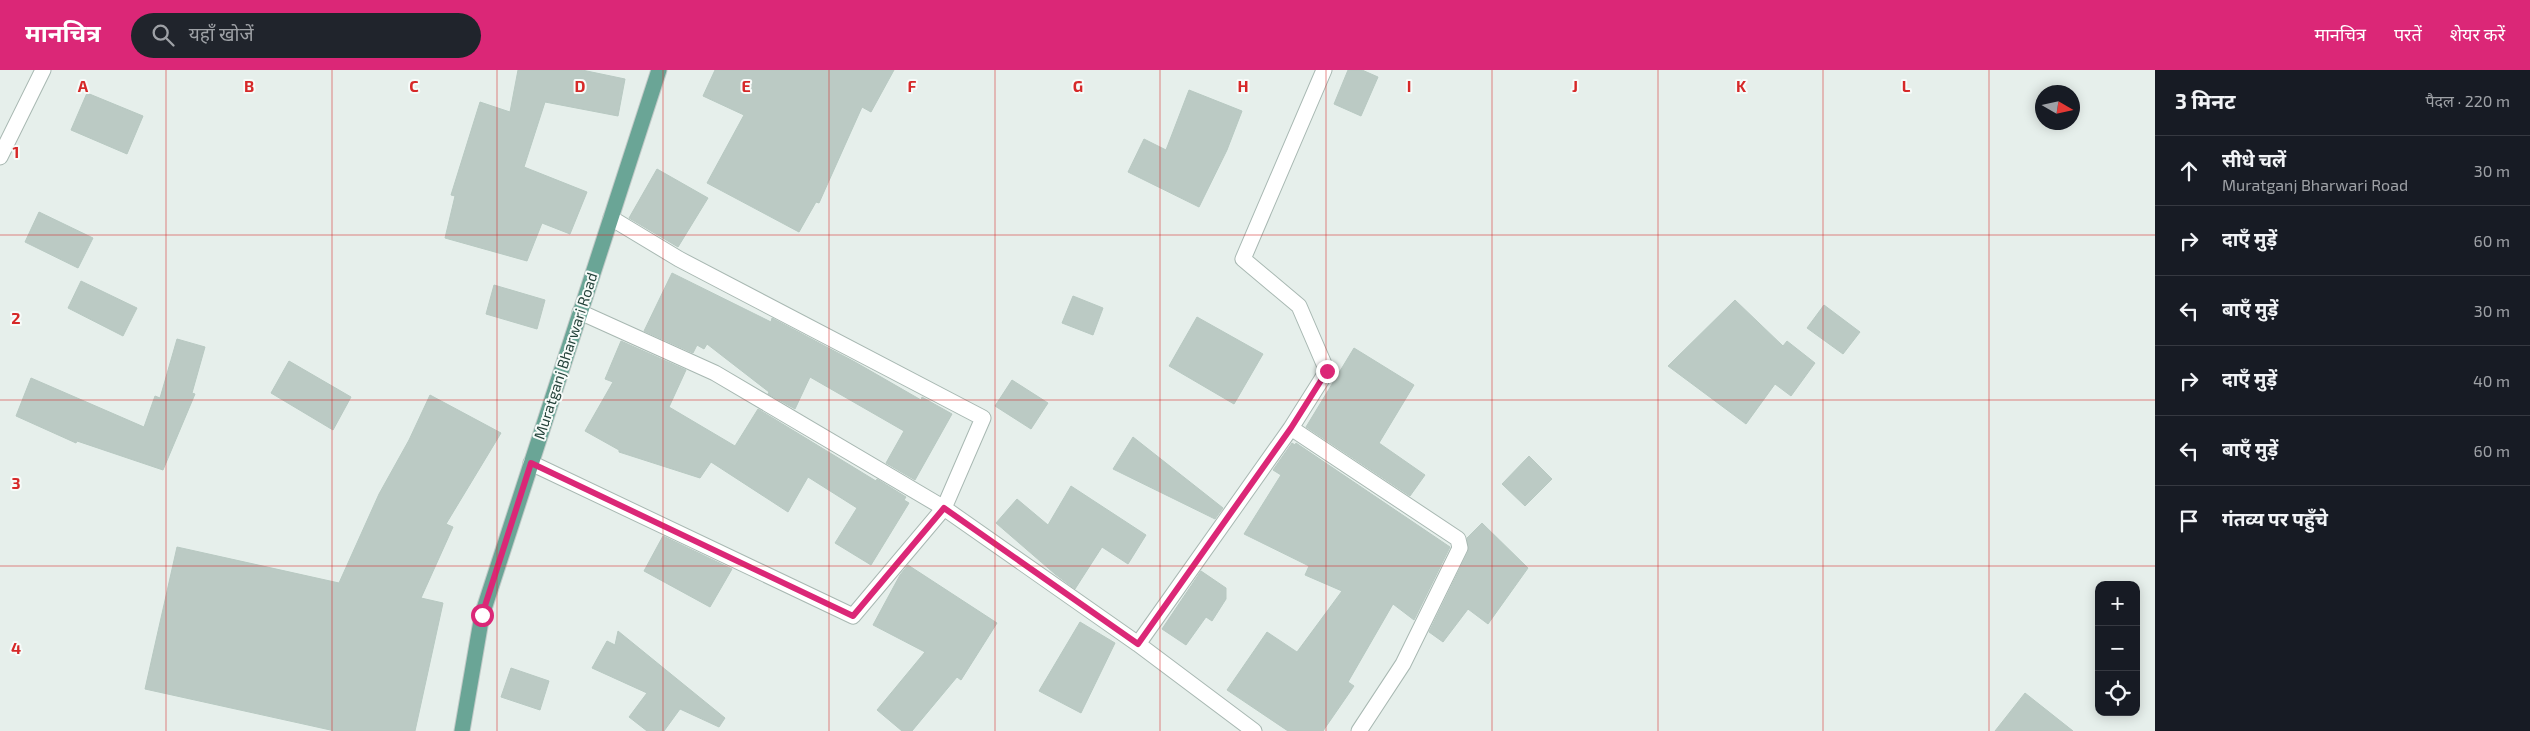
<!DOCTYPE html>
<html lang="hi">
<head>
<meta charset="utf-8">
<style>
	:root { --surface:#171b24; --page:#20242c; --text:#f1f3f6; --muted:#9ea1a6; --line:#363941; --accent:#db2777 }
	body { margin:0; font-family:"Exo 2","Noto Sans Devanagari",sans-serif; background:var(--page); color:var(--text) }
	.controls { position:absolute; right:15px; bottom:15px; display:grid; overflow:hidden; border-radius:10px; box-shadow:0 2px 12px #0003 }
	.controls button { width:45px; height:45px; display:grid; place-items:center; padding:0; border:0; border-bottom:1px solid var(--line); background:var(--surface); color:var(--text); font:25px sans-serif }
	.compass { position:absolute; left:2035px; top:15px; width:45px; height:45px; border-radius:50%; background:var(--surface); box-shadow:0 2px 12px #0003; rotate:99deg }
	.stop { position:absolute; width:15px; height:15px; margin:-11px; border:4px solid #db2777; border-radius:50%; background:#fff }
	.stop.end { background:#db2777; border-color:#fff; box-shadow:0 1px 5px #0008 }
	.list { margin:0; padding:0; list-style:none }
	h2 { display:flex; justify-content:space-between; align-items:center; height:65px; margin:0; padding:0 20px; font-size:21px }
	h2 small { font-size:16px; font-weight:400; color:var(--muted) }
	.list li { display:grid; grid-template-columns:32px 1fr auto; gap:15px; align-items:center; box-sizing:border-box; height:70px; padding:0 20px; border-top:1px solid var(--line) }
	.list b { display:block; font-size:19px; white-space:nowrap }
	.list p { margin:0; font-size:16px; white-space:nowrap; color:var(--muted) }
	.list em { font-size:16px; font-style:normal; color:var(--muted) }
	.icon { flex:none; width:28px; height:28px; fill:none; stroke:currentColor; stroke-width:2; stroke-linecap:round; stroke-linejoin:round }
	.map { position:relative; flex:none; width:2155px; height:661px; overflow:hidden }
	header { display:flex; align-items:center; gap:30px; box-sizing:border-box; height:70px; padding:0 25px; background:var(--accent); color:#fff }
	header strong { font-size:24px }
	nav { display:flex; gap:28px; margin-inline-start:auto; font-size:18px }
	.search { width:350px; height:45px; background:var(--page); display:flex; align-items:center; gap:12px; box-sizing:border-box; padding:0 18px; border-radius:28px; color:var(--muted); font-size:19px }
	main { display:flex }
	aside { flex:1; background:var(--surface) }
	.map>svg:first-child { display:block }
	.building { fill:#bbcac4; stroke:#b8c9c2 }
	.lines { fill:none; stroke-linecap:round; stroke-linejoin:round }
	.minor-casing { stroke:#a8b8b2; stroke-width:17 }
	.primary-casing { stroke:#c2cac8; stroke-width:17 }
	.minor { stroke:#fff; stroke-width:15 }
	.primary { stroke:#6aa596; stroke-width:15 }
	.route { stroke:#db2777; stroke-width:6 }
	.grid { fill:none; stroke:#d62828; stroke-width:1; stroke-opacity:0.55 }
	.labels { text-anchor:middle; stroke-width:4; stroke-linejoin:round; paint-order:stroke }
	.street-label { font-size:15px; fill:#24423a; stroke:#f7fbf9 }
	.grid-label { font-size:16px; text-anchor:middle; font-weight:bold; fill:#d62828; stroke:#f7fbf9; stroke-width:4; stroke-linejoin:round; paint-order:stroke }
</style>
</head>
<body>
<header>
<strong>मानचित्र</strong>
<div class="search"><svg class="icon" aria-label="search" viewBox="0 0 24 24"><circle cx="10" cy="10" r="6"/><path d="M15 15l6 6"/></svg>यहाँ खोजें</div>
<nav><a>मानचित्र</a><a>परतें</a><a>शेयर करें</a></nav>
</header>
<main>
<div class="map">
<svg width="2155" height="661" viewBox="0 0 2155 661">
	<rect width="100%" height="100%" fill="#e6efeb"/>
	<path class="building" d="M 518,0 L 582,0 L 625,9 L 618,46 L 545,32 L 524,97 L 587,122 L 570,164 L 542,153 L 527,191 L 445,168 L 455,126 L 451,125 L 480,32 L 510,42 Z
		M 715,0 L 894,0 L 871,42 L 862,37 L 819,133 L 816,132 L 799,162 L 707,113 L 744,45 L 703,26 Z
		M 1348,0 L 1362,0 L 1378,7 L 1361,46 L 1334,34 Z
		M 1189,20 L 1242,41 L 1227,80 L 1199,137 L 1128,102 L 1144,69 L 1166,80 Z
		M 87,23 L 143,46 L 127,84 L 71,60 Z
		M 657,99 L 708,128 L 678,177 L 629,148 Z
		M 39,142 L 93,168 L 78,198 L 25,172 Z
		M 672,203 L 771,252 L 772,248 L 855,292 L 921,330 L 922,327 L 952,344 L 915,410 L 886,393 L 904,361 L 810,307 L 795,339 L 768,324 L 769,322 L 707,274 L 704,279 L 697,275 L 693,283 L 644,261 Z
		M 81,211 L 137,238 L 123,266 L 68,238 Z
		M 494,215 L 545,230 L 537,259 L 486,244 Z
		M 1073,226 L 1103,238 L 1093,265 L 1062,253 Z
		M 1735,230 L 1783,276 L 1787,271 L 1815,293 L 1791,326 L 1775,314 L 1746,354 L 1668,296 Z
		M 1824,235 L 1860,262 L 1843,284 L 1807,258 Z
		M 1197,247 L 1263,284 L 1234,334 L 1169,296 Z
		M 177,269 L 205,277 L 192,323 L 195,324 L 163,400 L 77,371 L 76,373 L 16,346 L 31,308 L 144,357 L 155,326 L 160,328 Z
		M 621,271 L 686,300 L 669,337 L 735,376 L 758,339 L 876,411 L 877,409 L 906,427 L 904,430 L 909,433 L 871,495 L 835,473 L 857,438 L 808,407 L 788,442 L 711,392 L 700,408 L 619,382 L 619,380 L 585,361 L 613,312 L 605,309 Z
		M 1354,278 L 1414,315 L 1379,373 L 1425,405 L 1410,426 L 1306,357 Z
		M 289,291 L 351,327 L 333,360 L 271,323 Z
		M 1012,310 L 1048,333 L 1031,359 L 995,336 Z
		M 430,325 L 501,363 L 446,454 L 453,457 L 421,528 L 443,533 L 415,661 L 335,661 L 145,619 L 177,477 L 339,513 L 379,424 L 409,370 Z
		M 1133,367 L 1223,438 L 1215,449 L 1113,399 Z
		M 1292,373 L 1295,375 L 1296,373 L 1450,477 L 1414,550 L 1393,534 L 1348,612 L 1354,616 L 1323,661 L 1288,661 L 1227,620 L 1267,562 L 1297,582 L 1342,521 L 1305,505 L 1309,496 L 1244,464 L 1281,405 L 1273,400 Z
		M 1529,386 L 1552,409 L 1525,436 L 1502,414 Z
		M 1071,416 L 1146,465 L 1128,494 L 1102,477 L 1075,519 L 1055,504 L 996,453 L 1017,429 L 1048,455 Z
		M 1482,453 L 1528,498 L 1488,554 L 1468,539 L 1443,572 L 1429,562 L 1468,482 L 1467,468 Z
		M 663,466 L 732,499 L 710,537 L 644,501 Z
		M 908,495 L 997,553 L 961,610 L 957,607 L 912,661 L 902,661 L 877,640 L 925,582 L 873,555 L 900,505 Z
		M 1201,501 L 1226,518 L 1226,529 L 1212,551 L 1206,547 L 1186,575 L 1162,559 Z
		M 1080,552 L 1115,573 L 1081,643 L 1039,621 Z
		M 618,561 L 725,648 L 719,657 L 680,639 L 664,661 L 647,661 L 629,647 L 647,623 L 592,598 L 607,571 L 615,575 Z
		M 511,598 L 549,611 L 540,640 L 501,627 Z
		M 2025,623 L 2073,661 L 1995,661 Z"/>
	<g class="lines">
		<g class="minor-casing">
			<path id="minor" d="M 0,87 L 43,0
				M 580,242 L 715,303 L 944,438 L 1138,574 L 1254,661
				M 1291,358 L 1458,469 L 1460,478 L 1403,594 L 1359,661
				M 531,393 L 853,546 L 944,438 L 983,348 L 679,189 L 611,148
				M 1138,574 L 1291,358 L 1327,301 L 1299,236 L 1243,189 L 1324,0"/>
		</g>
		<g class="primary-casing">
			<path id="primary" d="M 462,661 L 482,545 L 659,0"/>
		</g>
		<use href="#minor" class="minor"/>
		<use href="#primary" class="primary"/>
	</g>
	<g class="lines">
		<path class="route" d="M 482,545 L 531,393 L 853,546 L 944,438 L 1138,574 L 1291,358 L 1327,301"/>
	</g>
	<path class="grid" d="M 166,0 L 166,661M 332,0 L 332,661M 497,0 L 497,661M 663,0 L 663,661M 829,0 L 829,661M 995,0 L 995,661M 1160,0 L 1160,661M 1326,0 L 1326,661M 1492,0 L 1492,661M 1658,0 L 1658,661M 1823,0 L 1823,661M 1989,0 L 1989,661M 0,165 L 2155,165M 0,330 L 2155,330M 0,496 L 2155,496"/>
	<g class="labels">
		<g class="street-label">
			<text transform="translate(566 286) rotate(-72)" y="5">Muratganj Bharwari Road</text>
		</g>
	</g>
	<g class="grid-label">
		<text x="83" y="22">A</text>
		<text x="249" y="22">B</text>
		<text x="414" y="22">C</text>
		<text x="580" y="22">D</text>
		<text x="746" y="22">E</text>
		<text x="912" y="22">F</text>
		<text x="1078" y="22">G</text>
		<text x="1243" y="22">H</text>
		<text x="1409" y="22">I</text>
		<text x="1575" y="22">J</text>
		<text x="1741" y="22">K</text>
		<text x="1906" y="22">L</text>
		<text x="16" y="88">1</text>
		<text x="16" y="254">2</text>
		<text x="16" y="419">3</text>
		<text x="16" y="584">4</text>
	</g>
</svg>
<div class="controls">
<button>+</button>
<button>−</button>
<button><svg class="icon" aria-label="locate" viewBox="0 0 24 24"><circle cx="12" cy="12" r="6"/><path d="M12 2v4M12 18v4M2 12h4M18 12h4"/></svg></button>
</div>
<svg class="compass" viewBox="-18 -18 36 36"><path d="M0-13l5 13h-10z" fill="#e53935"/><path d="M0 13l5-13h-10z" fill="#9ea1a6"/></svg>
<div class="stop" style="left:482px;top:545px"></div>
<div class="stop end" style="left:1327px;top:301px"></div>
</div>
<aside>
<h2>3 मिनट<small>पैदल · 220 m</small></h2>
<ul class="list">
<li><svg class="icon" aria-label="ahead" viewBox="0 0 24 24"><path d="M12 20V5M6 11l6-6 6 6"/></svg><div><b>सीधे चलें</b><p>Muratganj Bharwari Road</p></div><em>30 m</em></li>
<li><svg class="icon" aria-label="right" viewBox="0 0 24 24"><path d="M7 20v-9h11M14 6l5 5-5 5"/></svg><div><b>दाएँ मुड़ें</b></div><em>60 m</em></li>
<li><svg class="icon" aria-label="left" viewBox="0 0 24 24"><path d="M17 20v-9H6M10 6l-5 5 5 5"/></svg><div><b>बाएँ मुड़ें</b></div><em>30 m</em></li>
<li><svg class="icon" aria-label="right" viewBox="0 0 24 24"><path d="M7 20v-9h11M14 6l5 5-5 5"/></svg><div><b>दाएँ मुड़ें</b></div><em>40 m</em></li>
<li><svg class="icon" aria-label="left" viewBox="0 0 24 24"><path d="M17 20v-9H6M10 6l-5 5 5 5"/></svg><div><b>बाएँ मुड़ें</b></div><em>60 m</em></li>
<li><svg class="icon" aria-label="arrive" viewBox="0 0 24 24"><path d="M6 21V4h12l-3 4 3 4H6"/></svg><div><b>गंतव्य पर पहुँचे</b></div></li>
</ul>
</aside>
</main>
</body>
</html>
